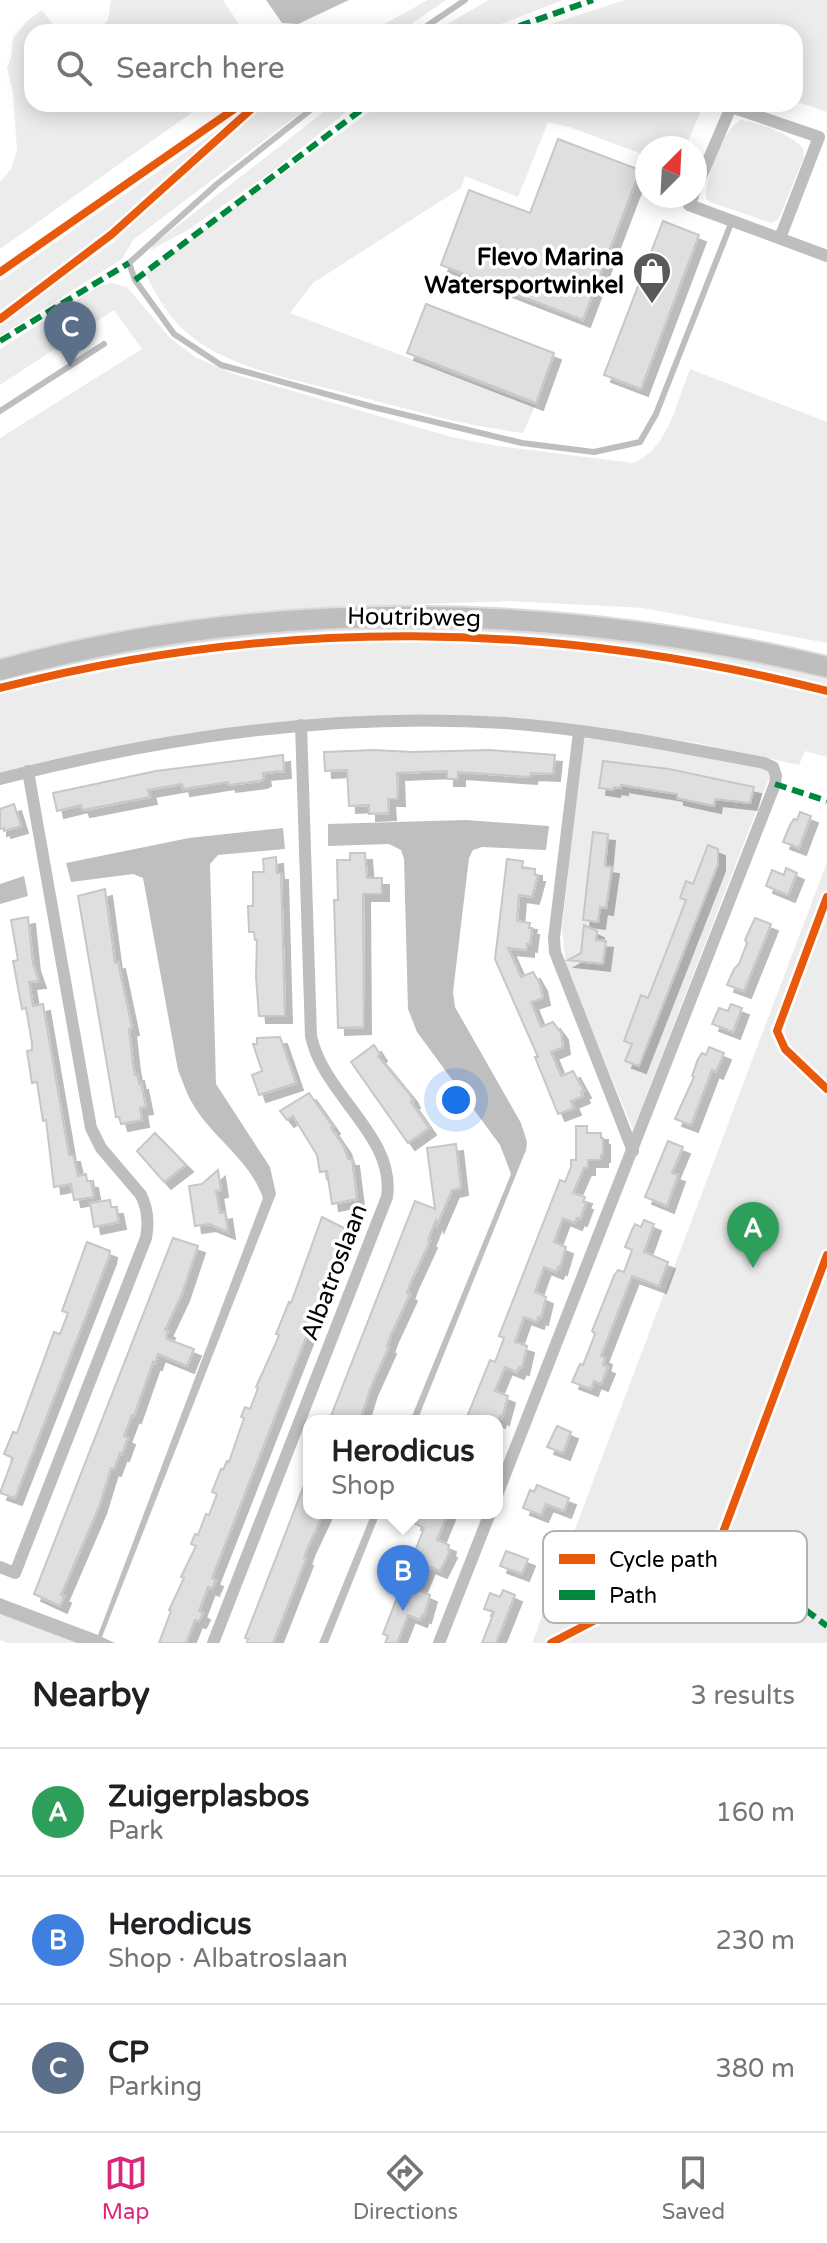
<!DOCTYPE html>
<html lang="en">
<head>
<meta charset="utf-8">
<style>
	:root { --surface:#fff; --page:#f2f2f2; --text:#202124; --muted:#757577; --line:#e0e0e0; --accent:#db2777 }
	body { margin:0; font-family:"Varela Round",sans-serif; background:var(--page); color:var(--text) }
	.compass { position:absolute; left:635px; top:136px; width:72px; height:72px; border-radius:50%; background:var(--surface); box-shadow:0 4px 20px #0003; rotate:24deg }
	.you { position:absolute; left:456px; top:1100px; width:28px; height:28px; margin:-20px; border:6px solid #fff; border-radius:50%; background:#1a73e8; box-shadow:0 0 0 12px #1a73e833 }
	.badge { display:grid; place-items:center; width:52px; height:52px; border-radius:50%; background:var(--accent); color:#fff; font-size:26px; font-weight:700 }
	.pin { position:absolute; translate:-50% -66px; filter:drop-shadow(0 2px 4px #0008) }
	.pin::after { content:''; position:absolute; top:42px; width:28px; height:24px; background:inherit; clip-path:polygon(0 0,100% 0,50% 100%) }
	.popup { position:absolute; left:303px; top:1415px; width:200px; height:104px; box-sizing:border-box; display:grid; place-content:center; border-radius:16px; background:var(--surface); filter:drop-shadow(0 2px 6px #0005); font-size:26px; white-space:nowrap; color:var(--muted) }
	.popup b { font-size:30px; color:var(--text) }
	.popup::after { content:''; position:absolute; left:50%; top:100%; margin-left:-16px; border:16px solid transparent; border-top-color:var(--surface) }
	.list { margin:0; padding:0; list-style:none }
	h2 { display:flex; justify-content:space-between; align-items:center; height:104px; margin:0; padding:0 32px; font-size:34px }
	h2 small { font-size:26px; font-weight:400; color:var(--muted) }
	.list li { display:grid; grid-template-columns:52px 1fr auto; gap:24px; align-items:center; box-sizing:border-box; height:128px; padding:0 32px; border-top:2px solid var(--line) }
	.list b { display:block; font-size:30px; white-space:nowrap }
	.list p { margin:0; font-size:26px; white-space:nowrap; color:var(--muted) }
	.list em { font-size:26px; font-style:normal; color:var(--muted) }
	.icon { flex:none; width:44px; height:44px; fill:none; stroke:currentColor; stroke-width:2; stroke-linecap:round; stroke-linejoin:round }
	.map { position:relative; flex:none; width:827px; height:1643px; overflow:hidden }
	.search { position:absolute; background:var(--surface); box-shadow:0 4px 20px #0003; left:24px; right:24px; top:24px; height:88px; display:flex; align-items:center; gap:20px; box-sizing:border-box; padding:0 28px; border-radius:24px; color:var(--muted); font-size:30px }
	.sheet { height:488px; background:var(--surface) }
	nav { display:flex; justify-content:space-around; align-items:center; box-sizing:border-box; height:112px; border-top:2px solid var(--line); background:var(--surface); font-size:22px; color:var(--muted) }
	nav a { display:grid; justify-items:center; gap:4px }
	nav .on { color:var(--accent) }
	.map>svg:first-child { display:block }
	.green { fill:#ececec }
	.water { fill:#bfbfbf }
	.building { fill:#dfdfdf; stroke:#c7c7c7; stroke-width:2; filter:url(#shadow) }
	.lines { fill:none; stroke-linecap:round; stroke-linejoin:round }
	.primary-casing { stroke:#dbdbdb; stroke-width:24 }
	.service { stroke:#bebebe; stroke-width:6 }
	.minor { stroke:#bebebe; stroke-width:12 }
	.primary { stroke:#bebebe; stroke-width:20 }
	.quiet { stroke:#00873e; stroke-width:6; stroke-dasharray:12 6; stroke-linecap:butt }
	.cycleway-casing { stroke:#fff; stroke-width:13 }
	.cycleway { stroke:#e8590c; stroke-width:8 }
	.labels { text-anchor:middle; stroke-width:7; stroke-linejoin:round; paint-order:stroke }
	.poi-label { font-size:24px; font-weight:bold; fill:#000; stroke:#fff; text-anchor:end }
	.street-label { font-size:24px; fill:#000; stroke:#fff }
	.key { fill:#fff; stroke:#b2b2b2; stroke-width:2 }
	.key-label { font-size:22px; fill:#000 }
</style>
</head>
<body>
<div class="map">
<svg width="827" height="1643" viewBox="0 0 827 1643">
	<defs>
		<filter id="shadow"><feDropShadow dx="7" dy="7" stdDeviation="0" flood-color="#0004"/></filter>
	</defs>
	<rect width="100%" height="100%" fill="#fff"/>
	<path class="green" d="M 111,0 L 223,0 L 244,32 L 99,32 L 108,20 Z
		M 428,0 L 446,0 L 400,32 L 370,32 Z
		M 489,0 L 563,0 L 480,32 L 433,32 Z
		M 625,0 L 827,0 L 827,112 L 795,101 L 795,32 L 526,32 Z
		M 42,10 L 57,30 L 32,32 L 32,62 L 28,70 L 32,70 L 32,104 L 204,104 L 0,249 L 0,182 L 11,169 L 17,151 L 13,94 L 7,67 L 11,58 L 13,38 L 27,21 Z
		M 266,104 L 312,104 L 133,240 L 122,259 L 0,336 L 0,323 L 114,242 L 129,224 Z
		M 334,104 L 356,104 L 274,170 L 188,230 L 151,250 L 153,245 Z
		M 381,104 L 704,104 L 685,148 L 647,148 L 647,156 L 570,127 L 548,122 L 518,197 L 465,176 L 461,188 L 313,283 L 290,313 L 535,406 L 523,433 C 464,426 413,410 357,396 C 306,382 238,371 196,340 C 172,323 157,298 145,272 Z
		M 233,119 L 115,223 L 101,242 L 0,312 L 0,281 Z
		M 741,120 C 762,123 788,133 803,148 L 804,157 L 778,220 L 771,223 L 710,202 L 706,198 C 705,179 723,128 741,120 Z
		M 112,283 L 127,287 L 170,338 L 195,357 L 234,374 L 451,437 L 498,446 L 633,463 C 668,450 677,401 690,369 L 827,422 L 827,643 L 643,608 L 508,601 L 318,608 L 213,616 L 78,640 L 0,658 L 0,438 L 142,349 L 114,310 L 0,385 L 0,349 L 99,286 Z
		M 441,625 L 569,633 L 692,648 L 827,680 L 827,687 C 557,615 270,614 0,685 L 0,679 L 20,673 L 131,650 L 280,630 Z
		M 362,639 C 519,635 675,656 827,694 L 827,757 L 805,751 L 799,765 L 697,743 L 602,729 L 366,718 L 0,775 L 0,691 C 119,661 239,644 362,639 Z
		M 583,738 L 632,743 L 769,770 L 771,773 L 633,1130 L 566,967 L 562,929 Z
		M 827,862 L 827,1643 L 532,1643 Z
		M 0,1614 L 77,1643 L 7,1643 L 0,1640 Z"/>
	<path class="water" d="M 266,0 L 349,0 L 298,24 L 282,23 Z
		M 466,820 L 549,826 L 546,850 L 482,847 L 473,850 L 469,858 L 453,992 L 455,1007 L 521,1123 L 527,1142 L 526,1150 L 417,1421 L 410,1421 L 511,1174 L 500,1145 L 417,1032 L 408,1009 L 404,859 L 401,850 L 389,844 L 328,846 L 328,824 Z
		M 283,828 L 285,849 L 218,855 L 210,864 L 216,1084 L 270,1167 L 276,1194 L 102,1637 L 115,1643 L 77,1643 L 0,1614 L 0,1598 L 98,1635 L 263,1198 C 250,1160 214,1139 194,1106 C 187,1095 183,1082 178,1070 L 143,878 L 133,874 L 71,882 L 66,863 L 189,838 Z
		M 24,876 L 28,896 L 0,904 L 0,884 Z
		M 372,1513 L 380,1513 L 328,1643 L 319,1643 Z"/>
	<path class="building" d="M 558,139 L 640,170 L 583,320 L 441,265 L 469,190 L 530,213 Z
		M 663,221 L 699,235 L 641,389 L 604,375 Z
		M 426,304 L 554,353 L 536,403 L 407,353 Z
		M 374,750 L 413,752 L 489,750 L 555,755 L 553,774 L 531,773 L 530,777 L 458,772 L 458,779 L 447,779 L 447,771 L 397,773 L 398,799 L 388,799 L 389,813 L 369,814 L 369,805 L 349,806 L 347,770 L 325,771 L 324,752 Z
		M 283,755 L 284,771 L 263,773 L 264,779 L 260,781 L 229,785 L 228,782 L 183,789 L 182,784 L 148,790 L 150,797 L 83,810 L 81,805 L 57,811 L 53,793 L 156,771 Z
		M 603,761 L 669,769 L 754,787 L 750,803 L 715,799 L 714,806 L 677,798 L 677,794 L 621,785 L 621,788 L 614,787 L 613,790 L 599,788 Z
		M 14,804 L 21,826 L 4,831 L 4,828 L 0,829 L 0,809 Z
		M 800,812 L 811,816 L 799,848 L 783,842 L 790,825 L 794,819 L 797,820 Z
		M 593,832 L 608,834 L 605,866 L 612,867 L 606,908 L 600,907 L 598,922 L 583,920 Z
		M 708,845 L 718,849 L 718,864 L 639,1066 L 625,1061 L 632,1044 L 624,1041 L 641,995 L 648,998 L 663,960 L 686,900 L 680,898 L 686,881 L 693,884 Z
		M 350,853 L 365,853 L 367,878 L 382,878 L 382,894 L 363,894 L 364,1027 L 338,1028 L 334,900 L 338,900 L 337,860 L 350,860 Z
		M 276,857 L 277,873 L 281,873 L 285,1016 L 259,1016 L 256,977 L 257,940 L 255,940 L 254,932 L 249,932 L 248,906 L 253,906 L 253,872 L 264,872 L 263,859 Z
		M 507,859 L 523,861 L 522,868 L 535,869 L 535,875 L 538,875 L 532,897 L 519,895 L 517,921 L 530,923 L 529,928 L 532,928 L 530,945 L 527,944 L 527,950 L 508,948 L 521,977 L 533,972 L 540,984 L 543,998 L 531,1002 L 541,1027 L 553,1022 L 561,1033 L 563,1047 L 551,1052 L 561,1076 L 573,1071 L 584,1091 L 581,1092 L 583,1096 L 571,1101 L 574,1108 L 558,1114 L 535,1057 L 538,1057 L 495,959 Z
		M 786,868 L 797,873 L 788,895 L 766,886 L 772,870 L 784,875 Z
		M 105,889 L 115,963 L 118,962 L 132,1028 L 129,1029 L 133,1064 L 135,1075 L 137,1074 L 139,1084 L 141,1083 L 146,1107 L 140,1108 L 142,1120 L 121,1124 L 119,1117 L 116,1117 L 78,896 Z
		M 28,917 L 33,964 L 39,981 L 29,982 L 33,1006 L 43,1004 L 69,1155 L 73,1155 L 78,1176 L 86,1174 L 87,1181 L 91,1181 L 94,1197 L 74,1200 L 71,1184 L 54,1187 L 46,1120 L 43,1121 L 37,1082 L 32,1083 L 27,1051 L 32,1050 L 32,1043 L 26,1008 L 22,1009 L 13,961 L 18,960 L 11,920 Z
		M 755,918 L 771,924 L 744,991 L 727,985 L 734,969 L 739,964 L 747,943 L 745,940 Z
		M 584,925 L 597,931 L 596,940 L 606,941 L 603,964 L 568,960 L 581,953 Z
		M 731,1004 L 742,1008 L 733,1032 L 712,1024 L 719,1008 L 728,1011 Z
		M 280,1037 L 296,1083 L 259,1095 L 252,1075 L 262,1071 L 253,1044 L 257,1044 L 257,1038 Z
		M 374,1045 L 380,1054 L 378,1056 L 410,1095 L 413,1101 L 411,1102 L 429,1128 L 408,1143 L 351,1062 Z
		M 709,1047 L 724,1053 L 716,1072 L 712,1070 L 691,1125 L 675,1119 L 694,1077 L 692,1076 L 698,1059 L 702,1053 L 706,1055 Z
		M 309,1093 L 333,1127 L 331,1128 L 344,1147 L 348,1159 L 352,1159 L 357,1199 L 332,1204 L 327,1171 L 320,1172 L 317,1155 L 293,1116 L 287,1120 L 280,1111 Z
		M 576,1126 L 587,1126 L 587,1133 L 601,1133 L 601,1138 L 603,1138 L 603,1155 L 601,1155 L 601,1160 L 588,1160 L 588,1168 L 584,1168 L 573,1193 L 585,1197 L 583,1202 L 586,1203 L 580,1219 L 577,1218 L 575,1223 L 563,1218 L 554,1242 L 566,1247 L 560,1268 L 558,1267 L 556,1272 L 544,1267 L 535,1292 L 546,1297 L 541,1318 L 538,1317 L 537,1322 L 524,1317 L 515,1342 L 527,1346 L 522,1368 L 519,1367 L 517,1372 L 505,1367 L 495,1391 L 508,1396 L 502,1418 L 500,1416 L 498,1421 L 486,1417 L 484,1421 L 477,1421 L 467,1417 L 490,1360 L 495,1362 L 504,1338 L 499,1336 L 560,1180 L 565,1182 L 571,1167 L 571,1160 L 576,1160 Z
		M 155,1133 L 186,1165 L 164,1182 L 137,1151 Z
		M 668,1141 L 683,1147 L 672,1173 L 678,1175 L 667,1206 L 645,1197 Z
		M 456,1144 L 461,1188 L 452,1190 L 437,1225 L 436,1220 L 428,1240 L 430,1241 L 411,1282 L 407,1293 L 410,1294 L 391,1335 L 387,1346 L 389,1347 L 370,1389 L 360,1421 L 329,1421 L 415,1201 L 435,1209 L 427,1148 Z
		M 218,1170 L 221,1190 L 216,1191 L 220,1213 L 225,1212 L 228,1232 L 209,1224 L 195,1226 L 189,1186 L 202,1184 Z
		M 110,1200 L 111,1207 L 116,1207 L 119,1222 L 94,1227 L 90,1203 Z
		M 322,1217 L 348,1230 L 212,1578 L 216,1580 L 212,1589 L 208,1587 L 199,1611 L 203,1613 L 199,1621 L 195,1620 L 186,1643 L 159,1643 L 171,1611 L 169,1610 L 184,1578 L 181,1577 L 196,1546 L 191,1544 L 195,1534 L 198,1535 L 206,1514 L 209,1515 L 217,1494 L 212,1492 L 221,1469 L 223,1470 L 227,1461 L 229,1462 L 244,1418 L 241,1417 L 245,1407 L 250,1409 L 258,1388 L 256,1387 L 275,1345 L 279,1335 L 276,1334 L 289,1302 L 291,1303 Z
		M 644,1220 L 654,1224 L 644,1252 L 668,1262 L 659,1286 L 632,1276 L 601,1356 L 605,1358 L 603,1365 L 608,1367 L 601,1384 L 594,1381 L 591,1389 L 572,1382 L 580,1364 L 583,1365 L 595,1334 L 592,1331 L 614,1276 L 618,1270 L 624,1272 L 632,1250 L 625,1247 L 632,1230 L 635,1224 L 641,1227 Z
		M 173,1238 L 198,1246 L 182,1294 L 165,1330 L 168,1331 L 166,1336 L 167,1339 L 194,1349 L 187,1366 L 158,1354 L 155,1363 L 153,1362 L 134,1416 L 132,1415 L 124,1436 L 128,1438 L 122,1454 L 120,1453 L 114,1469 L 111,1468 L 99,1507 L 61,1595 L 64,1596 L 60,1606 L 34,1594 Z
		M 87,1242 L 110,1251 L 109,1257 L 15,1498 L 0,1493 L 13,1458 L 4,1454 L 13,1432 L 17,1433 L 54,1332 L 60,1334 L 68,1313 L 62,1311 Z
		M 557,1426 L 571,1432 L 563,1453 L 547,1447 Z
		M 308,1475 L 309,1513 L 324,1513 L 308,1547 L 304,1558 L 306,1559 L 273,1643 L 247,1643 L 248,1639 L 245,1638 Z
		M 537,1485 L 569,1498 L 564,1511 L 546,1504 L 541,1515 L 523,1508 L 530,1490 L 534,1492 Z
		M 418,1513 L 448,1513 L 437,1540 L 449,1545 L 448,1550 L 450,1551 L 440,1571 L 428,1566 L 418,1590 L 430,1595 L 424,1616 L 422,1615 L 420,1620 L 408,1615 L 397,1643 L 385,1643 L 388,1636 L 383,1634 L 424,1528 L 414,1523 Z
		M 506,1551 L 528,1559 L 522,1574 L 500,1566 Z
		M 503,1590 L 515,1595 L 496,1643 L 482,1643 L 494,1612 L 484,1609 L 490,1593 L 500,1597 Z"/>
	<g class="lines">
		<g class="primary-casing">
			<path id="primary" d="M 0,670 C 268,596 558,603 827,667"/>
		</g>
		<path class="service" d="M 418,32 L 465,0
			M 318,104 L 217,184 L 129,263 L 135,280 L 174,334 L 221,365 L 373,407 L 522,443 L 594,452 L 640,442 L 656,414 L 732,221
			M 0,411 L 104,344"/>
		<path class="minor" d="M 695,191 L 731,107 L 819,137 L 780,238
			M 693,196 L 689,205 L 827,256
			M 579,732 L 554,938 L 555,952 L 633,1151
			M 0,779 C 165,736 335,712 506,723 C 593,729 679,747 764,763 L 773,767 L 776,776 L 775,784 L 497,1495
			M 0,1567 L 15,1573 L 146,1238 C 149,1222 148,1209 141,1195 L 101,1148 L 91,1128 L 28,771
			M 213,1643 L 387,1197 C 396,1136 323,1095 311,1036 L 301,725
			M 439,1643 L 490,1513"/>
		<use href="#primary" class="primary"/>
		<path class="quiet" d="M 502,32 L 593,0
			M 135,280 L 369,104
			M 0,341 L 129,263
			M 775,784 L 827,801
			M 719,1545 L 827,1626"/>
		<g class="cycleway-casing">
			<path id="cycleway" d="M 0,272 L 240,105
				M 0,319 L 112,234 L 257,104
				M 0,688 C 277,617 550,620 827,691
				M 827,897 L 777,1031 L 785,1049 L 827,1089
				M 551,1643 L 713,1559 L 827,1255"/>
		</g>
		<use href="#cycleway" class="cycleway"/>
	</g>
	<defs>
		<g id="shop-pin" transform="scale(2)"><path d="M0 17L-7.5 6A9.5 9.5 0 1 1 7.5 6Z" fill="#595959" stroke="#fff"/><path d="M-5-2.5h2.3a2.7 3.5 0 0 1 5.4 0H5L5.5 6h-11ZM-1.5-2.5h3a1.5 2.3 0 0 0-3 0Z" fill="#fff"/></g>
	</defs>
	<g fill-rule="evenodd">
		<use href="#shop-pin" x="652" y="271"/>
	</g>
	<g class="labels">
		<g class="poi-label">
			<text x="624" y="265">Flevo Marina<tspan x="624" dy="28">Watersportwinkel</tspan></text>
		</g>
		<g class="street-label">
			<text transform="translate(414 617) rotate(1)" y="8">Houtribweg</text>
			<text transform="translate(334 1272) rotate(-69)" y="8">Albatroslaan</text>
		</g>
	</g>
	<rect x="543" y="1531" width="264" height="92" rx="12" class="key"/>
	<rect x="559" y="1554" width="36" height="10" fill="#e8590c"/>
	<rect x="559" y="1590" width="36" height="10" fill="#00873e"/>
	<g class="key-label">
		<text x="609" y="1567">Cycle path</text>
		<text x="609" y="1603">Path</text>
	</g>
</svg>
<svg class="compass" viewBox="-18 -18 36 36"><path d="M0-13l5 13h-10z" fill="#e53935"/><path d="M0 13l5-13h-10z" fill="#757577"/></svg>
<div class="you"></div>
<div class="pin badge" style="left:753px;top:1268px;background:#2e9e5b">A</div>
<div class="pin badge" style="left:403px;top:1611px;background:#3f7fe0">B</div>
<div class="popup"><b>Herodicus</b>Shop</div>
<div class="pin badge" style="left:70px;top:367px;background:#5c6f8a">C</div>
<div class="search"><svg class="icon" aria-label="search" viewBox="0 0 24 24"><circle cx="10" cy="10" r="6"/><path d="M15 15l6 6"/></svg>Search here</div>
</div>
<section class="sheet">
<h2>Nearby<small>3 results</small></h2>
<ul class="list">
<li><span class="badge" style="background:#2e9e5b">A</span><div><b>Zuigerplasbos</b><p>Park</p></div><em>160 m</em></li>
<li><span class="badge" style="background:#3f7fe0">B</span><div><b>Herodicus</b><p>Shop · Albatroslaan</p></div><em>230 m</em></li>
<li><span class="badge" style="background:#5c6f8a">C</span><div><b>CP</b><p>Parking</p></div><em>380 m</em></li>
</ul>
</section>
<nav>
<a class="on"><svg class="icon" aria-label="map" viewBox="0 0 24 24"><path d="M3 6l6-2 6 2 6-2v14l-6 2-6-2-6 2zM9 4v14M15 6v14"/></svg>Map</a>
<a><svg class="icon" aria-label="directions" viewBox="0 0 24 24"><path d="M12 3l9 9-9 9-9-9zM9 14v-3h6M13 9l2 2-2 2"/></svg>Directions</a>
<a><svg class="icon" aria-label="saved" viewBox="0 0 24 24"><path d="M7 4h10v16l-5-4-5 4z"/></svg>Saved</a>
</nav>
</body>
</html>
